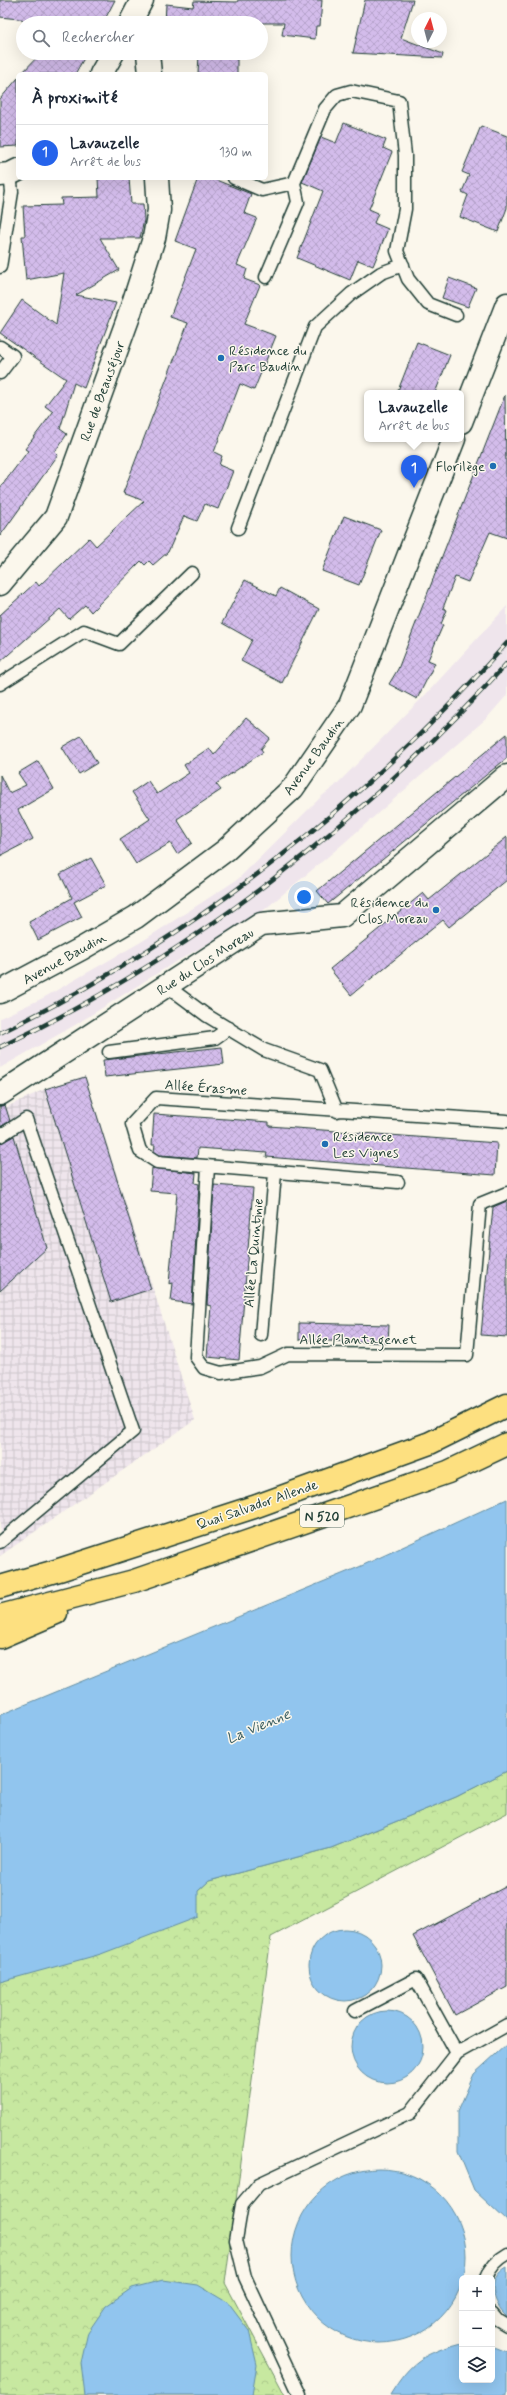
<!DOCTYPE html>
<html lang="fr">
<head>
<meta charset="utf-8">
<style>
	:root { --surface:#fff; --page:#f2f2f3; --text:#1f2937; --muted:#747a83; --line:#e0e1e3; --accent:#2563eb }
	body { margin:0; font-family:Mynerve,sans-serif; background:var(--page); color:var(--text) }
	.controls { position:absolute; right:12px; bottom:12px; display:grid; overflow:hidden; border-radius:6px; box-shadow:0 4px 16px #0002 }
	.controls button { width:36px; height:36px; display:grid; place-items:center; padding:0; border:0; border-bottom:1px solid var(--line); background:var(--surface); color:var(--text); font:20px sans-serif }
	.compass { position:absolute; left:411px; top:12px; width:36px; height:36px; border-radius:50%; background:var(--surface); box-shadow:0 4px 16px #0002; rotate:6deg }
	.you { position:absolute; left:304px; top:897px; width:14px; height:14px; margin:-10px; border:3px solid #fff; border-radius:50%; background:#1a73e8; box-shadow:0 0 0 6px #1a73e833 }
	.badge { display:grid; place-items:center; width:26px; height:26px; border-radius:50%; background:var(--accent); color:#fff; font-size:13px; font-weight:700 }
	.pin { position:absolute; translate:-50% -33px; filter:drop-shadow(0 1px 2px #0008) }
	.pin::after { content:''; position:absolute; top:21px; width:14px; height:12px; background:inherit; clip-path:polygon(0 0,100% 0,50% 100%) }
	.popup { position:absolute; left:364px; top:390px; width:100px; height:52px; box-sizing:border-box; display:grid; place-content:center; border-radius:6px; background:var(--surface); filter:drop-shadow(0 1px 3px #0005); font-size:13px; white-space:nowrap; color:var(--muted) }
	.popup b { font-size:15px; color:var(--text) }
	.popup::after { content:''; position:absolute; left:50%; top:100%; margin-left:-8px; border:8px solid transparent; border-top-color:var(--surface) }
	.list { margin:0; padding:0; list-style:none }
	h2 { display:flex; justify-content:space-between; align-items:center; height:52px; margin:0; padding:0 16px; font-size:17px }
	h2 small { font-size:13px; font-weight:400; color:var(--muted) }
	.list li { display:grid; grid-template-columns:26px 1fr auto; gap:12px; align-items:center; box-sizing:border-box; height:56px; padding:0 16px; border-top:1px solid var(--line) }
	.list b { display:block; font-size:15px; white-space:nowrap }
	.list p { margin:0; font-size:13px; white-space:nowrap; color:var(--muted) }
	.list em { font-size:13px; font-style:normal; color:var(--muted) }
	.icon { flex:none; width:22px; height:22px; fill:none; stroke:currentColor; stroke-width:2; stroke-linecap:round; stroke-linejoin:round }
	.map { position:relative; flex:none; width:507px; height:2395px; overflow:hidden }
	.search { position:absolute; background:var(--surface); box-shadow:0 4px 16px #0002; left:16px; top:16px; width:252px; height:44px; display:flex; align-items:center; gap:10px; box-sizing:border-box; padding:0 14px; border-radius:22px; color:var(--muted); font-size:15px }
	.panel { position:absolute; background:var(--surface); box-shadow:0 4px 16px #0002; left:16px; top:72px; width:252px; height:108px; border-radius:6px }
	.map>svg:first-child { display:block }
	.built { fill:#efe5ec }
	.industrial { fill:url(#industrial-grid) }
	.park { fill:url(#park-crowns); stroke:#73926a }
	.water { fill:#91c5ee; stroke:#638fa4 }
	.building { fill:url(#building-cross-hatch); stroke:#1f3d34 }
	.lines { fill:none; stroke-linecap:round; stroke-linejoin:round }
	.lane-casing { stroke:#1f3d34; stroke-width:15 }
	.street-casing { stroke:#1f3d34; stroke-width:25 }
	.secondary-casing { stroke:#1f3d34; stroke-width:25 }
	.primary-casing { stroke:#1f3d34; stroke-width:25 }
	.lane { stroke:#fbf7ec; stroke-width:12 }
	.street { stroke:#fbf7ec; stroke-width:22 }
	.secondary { stroke:#fbf7ec; stroke-width:22 }
	.primary { stroke:#fde080; stroke-width:22 }
	.rail-casing { stroke:#1f3d34; stroke-width:4.5 }
	.rail { stroke:#fbf7ec; stroke-width:3; stroke-dasharray:9; stroke-linecap:butt }
	.poi-dot { fill:#1f6fb2; stroke:#fbf7ec; stroke-width:1.5 }
	.labels { text-anchor:middle; stroke-width:3; stroke-linejoin:round; paint-order:stroke }
	.shield { fill:#fbf7ec; stroke:#61756b; stroke-width:1 }
	.shield-label { font-size:13px; font-weight:bold; fill:#1f3d34 }
	.poi-label { font-size:14px; fill:#1f3d34; stroke:#fbf7ec; text-anchor:start }
	.street-label { font-size:14px; fill:#1f3d34; stroke:#fbf7ec }
	.water-label { font-size:15px; font-style:italic; fill:#3c5f62; stroke:#fbf7ec }
</style>
</head>
<body>
<div class="map">
<svg width="507" height="2395" viewBox="0 0 507 2395">
	<defs>
		<pattern id="industrial-grid" width="8" height="8" patternUnits="userSpaceOnUse"><rect width="8" height="8" fill="#efe5ec"/><path d="M0 4h8M4 0v8" fill="none" stroke="#ccc5cb"/></pattern>
		<pattern id="park-crowns" width="20" height="18" patternUnits="userSpaceOnUse"><rect width="20" height="18" fill="#c7e8a0"/><path d="M2 6a3 3 0 1 1 6 0M12 15a3 3 0 1 1 6 0" fill="none" stroke="#aac88a"/></pattern>
		<pattern id="building-cross-hatch" width="8" height="8" patternUnits="userSpaceOnUse"><rect width="8" height="8" fill="#d3bceb"/><path d="M0 0l8 8M0 8l8-8" fill="none" stroke="#b5a2ca"/></pattern>
	</defs>
	<rect width="100%" height="100%" fill="#fbf7ec"/>
	<filter id="ink" filterUnits="userSpaceOnUse"><feTurbulence type="fractalNoise" baseFrequency=".025" numOctaves="2"/><feDisplacementMap in="SourceGraphic" scale="8" xChannelSelector="R" yChannelSelector="G"/><feConvolveMatrix kernelMatrix="1 2 1 2 8 2 1 2 1" color-interpolation-filters="sRGB"/></filter>
	<g filter="url(#ink)">
		<path class="built" d="M 507,606 L 507,695 L 487,718 L 337,849 L 258,915 L 172,964 L 75,1025 L 0,1068 L 0,1018 L 43,998 L 141,942 L 238,879 L 322,796 L 335,786 L 428,692 Z"/>
		<path class="industrial" d="M 85,1076 L 195,1420 L 0,1556 L 0,1110 L 45,1089 Z"/>
		<path class="park" d="M 507,1771 L 507,1813 L 271,1937 L 225,2283 L 285,2395 L 0,2395 L 0,1980 L 198,1891 L 209,1881 L 331,1848 L 456,1797 Z"/>
		<path class="water" d="M 507,1499 L 507,1771 L 456,1797 L 331,1848 L 209,1881 L 198,1891 L 198,1917 L 101,1954 L 0,1982 L 0,1715 L 359,1567 Z
			M309 1965a36 36 0 1 1 72 0a36 36 0 1 1-72 0Z
			M351 2047a36 36 0 1 1 72 0a36 36 0 1 1-72 0Z
			M 507,2044 L 507,2221 L 474,2190 L 458,2151 L 458,2111 L 474,2074 Z
			M292 2256a87 87 0 1 1 174 0a87 87 0 1 1-174 0Z
			M 507,2267 L 507,2316 C 492,2303 486,2278 507,2267 Z
			M 163,2280 L 198,2285 L 228,2303 L 249,2331 L 257,2365 L 252,2395 L 85,2395 L 81,2363 L 88,2332 L 106,2306 L 132,2288 Z
			M 462,2343 L 462,2380 L 492,2380 L 492,2346 L 507,2352 L 507,2395 L 390,2395 C 411,2361 424,2353 462,2343 Z"/>
		<path class="building" d="M 0,0 L 115,0 L 103,23 L 57,23 L 0,17 Z
			M 238,0 L 322,0 L 320,26 L 316,26 L 315,39 L 282,35 L 284,23 L 165,23 L 166,4 L 193,7 L 194,1 L 237,2 Z
			M 365,0 L 413,0 L 401,38 L 443,54 L 442,58 L 353,53 Z
			M 41,53 L 87,53 L 75,74 L 21,74 Z
			M 199,53 L 237,53 L 237,74 L 198,74 Z
			M 18,78 L 18,146 L 0,147 L 0,99 Z
			M 344,123 L 386,140 L 383,148 L 392,152 L 369,209 L 378,213 L 374,223 L 388,229 L 373,266 L 358,260 L 350,280 L 297,258 L 323,191 L 302,182 L 321,137 L 336,143 Z
			M 481,126 L 507,136 L 507,208 L 498,232 L 460,217 L 468,195 L 462,192 L 469,175 L 462,172 Z
			M 98,178 L 129,178 L 131,204 L 143,204 L 144,220 L 140,238 L 100,238 L 119,270 L 76,295 L 116,303 L 84,388 L 74,383 L 60,429 L 67,434 L 55,452 L 58,455 L 0,536 L 0,488 L 28,451 L 25,449 L 53,412 L 45,406 L 66,379 L 0,333 L 22,300 L 56,325 L 64,273 L 26,280 L 22,236 L 25,236 L 23,206 L 62,205 L 61,198 L 99,197 Z
			M 198,178 L 211,178 L 251,194 L 244,213 L 257,218 L 237,265 L 247,269 L 244,279 L 260,285 L 244,324 L 276,336 L 254,390 L 240,384 L 214,452 L 222,456 L 219,465 L 233,471 L 218,509 L 205,504 L 197,521 L 184,516 L 168,552 L 153,565 L 149,561 L 145,565 L 141,561 L 91,612 L 85,605 L 69,619 L 60,609 L 0,662 L 0,615 L 36,582 L 39,586 L 89,538 L 96,546 L 144,501 L 123,493 L 188,323 L 170,317 L 196,249 L 175,241 Z
			M 449,278 L 476,288 L 468,307 L 442,298 Z
			M 417,342 L 450,355 L 435,393 L 397,393 Z
			M 505,395 L 507,538 L 490,532 L 468,582 L 455,577 L 443,608 L 447,610 L 441,624 L 443,625 L 428,660 L 435,663 L 417,699 L 389,684 L 398,669 Z
			M 344,516 L 381,530 L 359,585 L 322,571 Z
			M 245,580 L 276,596 L 280,588 L 319,609 L 282,683 L 241,661 L 252,640 L 222,623 Z
			M 246,718 L 270,738 L 261,749 L 263,752 L 216,784 L 221,790 L 177,819 L 192,843 L 177,854 L 170,843 L 136,864 L 120,839 L 150,819 L 132,792 L 148,781 L 157,794 L 189,773 L 184,765 L 209,748 L 214,755 Z
			M 507,734 L 507,758 L 328,904 L 317,891 Z
			M 81,736 L 97,763 L 79,774 L 62,747 Z
			M 38,761 L 54,789 L 18,810 L 33,839 L 0,856 L 0,775 L 9,793 L 26,785 L 18,773 Z
			M 507,837 L 507,880 L 449,927 L 443,920 L 351,995 L 330,969 L 423,893 L 429,900 Z
			M 91,858 L 106,885 L 74,902 L 82,917 L 38,940 L 29,922 L 72,898 L 60,874 Z
			M 222,1047 L 224,1064 L 105,1077 L 103,1060 Z
			M 85,1077 L 151,1289 L 111,1302 L 45,1089 Z
			M 5,1105 L 10,1121 L 0,1127 L 0,1106 Z
			M 154,1114 L 269,1122 L 269,1126 L 497,1143 L 495,1175 L 266,1157 L 267,1153 L 198,1148 L 197,1158 L 160,1155 L 154,1151 L 155,1145 L 152,1145 Z
			M 14,1136 L 47,1248 L 0,1291 L 0,1143 Z
			M 152,1168 L 196,1173 L 195,1183 L 199,1184 L 192,1304 L 171,1301 L 173,1283 L 169,1284 L 177,1193 L 150,1191 Z
			M 214,1185 L 253,1188 L 239,1360 L 207,1357 L 211,1306 L 207,1305 Z
			M 507,1201 L 507,1337 L 481,1335 L 493,1207 Z
			M 299,1323 L 389,1325 L 388,1343 L 299,1340 Z
			M 507,1886 L 507,1987 L 455,2015 L 413,1936 Z"/>
		<g class="lines">
			<g class="lane-casing">
				<path id="lane" d="M 234,178 L 262,190 L 294,183
					M 0,267 L 12,192 L 10,174
					M 266,277 L 298,202 L 294,183 L 325,109 L 337,95 L 351,91 L 399,101 L 405,155 L 405,209 L 397,251 L 408,279 L 428,304 L 456,315
					M 0,347 L 13,356 L 0,373
					M 238,528 L 315,327 L 351,294 L 381,273 L 403,265
					M 0,684 L 84,631 L 119,644 L 192,573
					M 167,986 L 206,1015 L 264,1050 L 320,1070 L 337,1111
					M 109,1052 L 215,1038 L 229,1028
					M 0,1136 L 26,1119 L 133,1431 L 0,1542
					M 208,1167 L 196,1357 L 204,1368 L 221,1373 L 260,1367 L 288,1354 L 467,1355 L 480,1204 L 507,1193
					M 398,1182 L 157,1162 L 140,1151 L 132,1124 L 156,1098 L 507,1121
					M 261,1335 L 275,1173
					M 355,2011 L 416,1979 L 457,2053 L 507,2025
					M 486,2278 C 490,2267 496,2260 507,2254
					M 492,2313 L 497,2319 L 507,2325
					M 300,2395 L 245,2277 L 236,2240 L 242,2204 L 259,2184 L 410,2113 L 457,2053"/>
			</g>
			<g class="street-casing">
				<path id="street" d="M 130,23 L 142,0
					M 148,53 L 150,74
					M 101,74 L 113,53
					M 0,175 L 10,174 L 18,170
					M 0,584 L 56,517 L 129,316 L 154,238 L 159,210 L 157,178
					M 0,1094 L 261,924 L 342,916 L 507,776"/>
			</g>
			<g class="secondary-casing">
				<path id="secondary" d="M 461,422 L 507,304
					M 0,992 L 81,949 L 136,917 L 226,850 L 293,788 L 350,705 L 454,439"/>
			</g>
			<g class="primary-casing">
				<path id="primary" d="M 0,1587 L 59,1570 L 254,1507 L 430,1443 L 507,1405
					M 0,1616 L 134,1581 L 448,1472 L 507,1444
					M 0,1637 L 56,1613"/>
			</g>
			<use href="#lane" class="lane"/>
			<use href="#street" class="street"/>
			<use href="#secondary" class="secondary"/>
			<use href="#primary" class="primary"/>
			<g class="rail-casing">
				<path id="rail" d="M 0,1033 C 192,939 365,803 507,643
					M 0,1047 C 189,958 368,818 507,663"/>
			</g>
			<use href="#rail" class="rail"/>
		</g>
	</g>
	<g class="poi-dot">
		<circle cx="221" cy="358" r="4"/>
		<circle cx="493" cy="466" r="4"/>
		<circle cx="436" cy="910" r="4"/>
		<circle cx="325" cy="1144" r="4"/>
	</g>
	<g class="labels">
		<rect class="shield" x="300" y="1505" width="44" height="22" rx="3"/>
		<g class="shield-label">
			<text x="322" y="1521">N 520</text>
		</g>
		<g class="poi-label">
			<text x="229" y="355">Résidence du<tspan x="229" dy="16">Parc Baudin</tspan></text>
			<text x="485" y="471" text-anchor="end">Florilège</text>
			<text x="428" y="907" text-anchor="end">Résidence du<tspan x="428" dy="16">Clos Moreau</tspan></text>
			<text x="333" y="1141">Résidence<tspan x="333" dy="16">Les Vignes</tspan></text>
		</g>
		<g class="street-label">
			<text transform="translate(102 391) rotate(-70)" y="5">Rue de Beauséjour</text>
			<text transform="translate(313 756) rotate(-54)" y="5">Avenue Baudin</text>
			<text transform="translate(64 958) rotate(-29)" y="5">Avenue Baudin</text>
			<text transform="translate(205 961) rotate(-33)" y="5">Rue du Clos Moreau</text>
			<text transform="translate(206 1087) rotate(4)" y="5">Allée Érasme</text>
			<text transform="translate(253 1253) rotate(-85)" y="5">Allée La Quintinie</text>
			<text x="358" y="1344">Allée Plantagenet</text>
			<text transform="translate(257 1504) rotate(-19)" y="5">Quai Salvador Allende</text>
		</g>
		<g class="water-label">
			<text transform="translate(258 1726) rotate(-23)" y="5">La Vienne</text>
		</g>
	</g>
</svg>
<div class="controls">
<button>+</button>
<button>−</button>
<button><svg class="icon" aria-label="layers" viewBox="0 0 24 24"><path d="M12 4l9 5-9 5-9-5zM3 14l9 5 9-5"/></svg></button>
</div>
<svg class="compass" viewBox="-18 -18 36 36"><path d="M0-13l5 13h-10z" fill="#e53935"/><path d="M0 13l5-13h-10z" fill="#747a83"/></svg>
<div class="you"></div>
<div class="pin badge" style="left:414px;top:488px">1</div>
<div class="popup"><b>Lavauzelle</b>Arrêt de bus</div>
<div class="search"><svg class="icon" aria-label="search" viewBox="0 0 24 24"><circle cx="10" cy="10" r="6"/><path d="M15 15l6 6"/></svg>Rechercher</div>
<section class="panel">
<h2>À proximité<small></small></h2>
<ul class="list">
<li><span class="badge">1</span><div><b>Lavauzelle</b><p>Arrêt de bus</p></div><em>130 m</em></li>
</ul>
</section>
</div>
</body>
</html>
